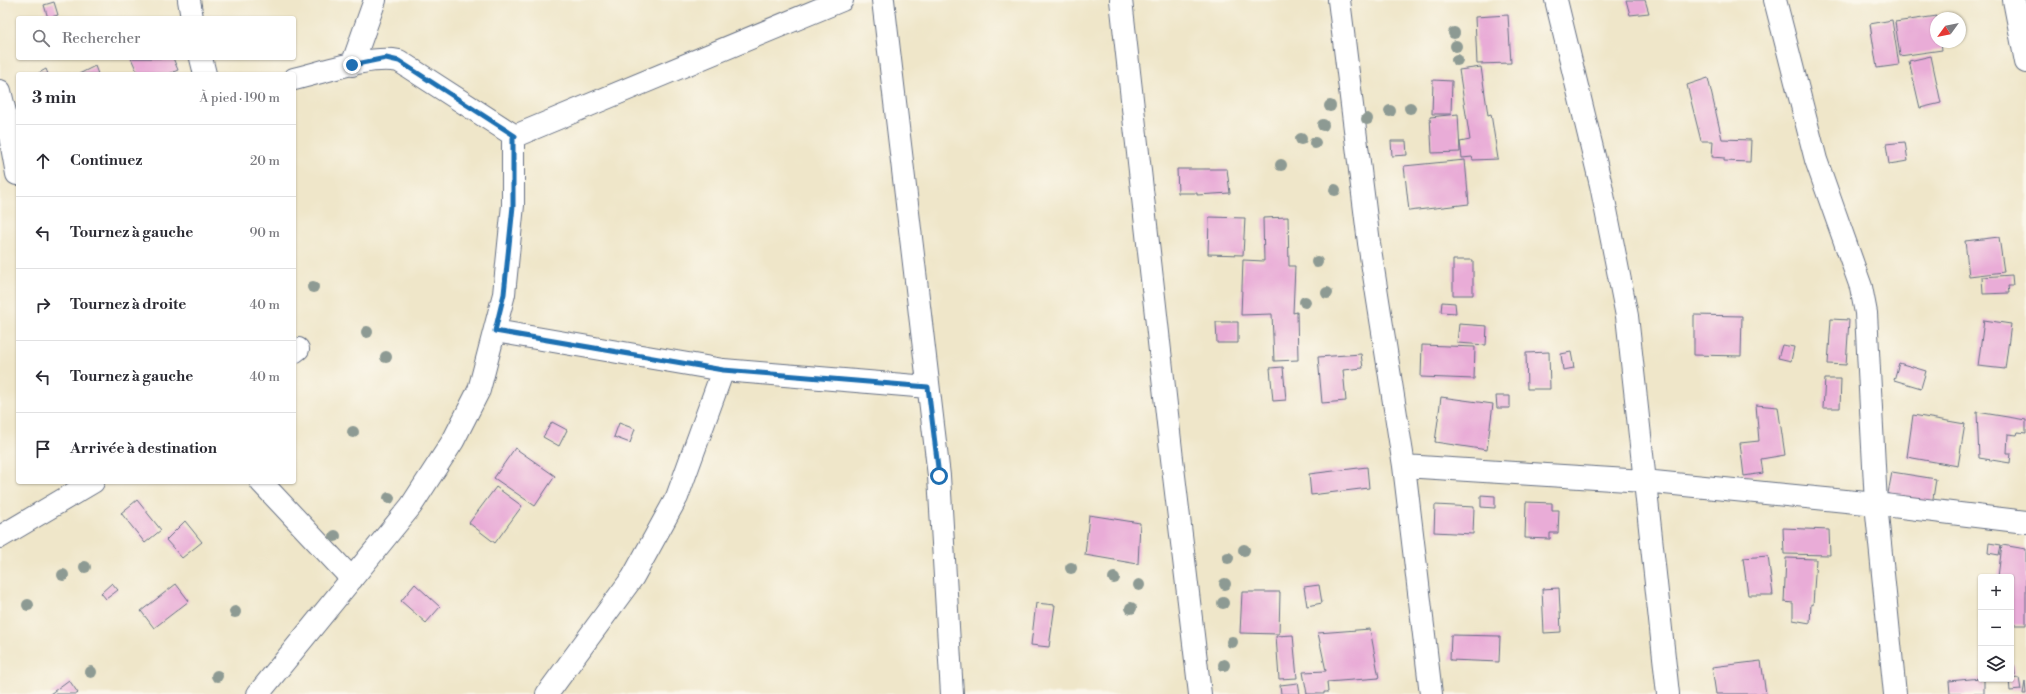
<!DOCTYPE html>
<html lang="fr">
<head>
<meta charset="utf-8">
<style>
	:root { --surface:#fff; --page:#f7f7f7; --text:#2b2b33; --muted:#7c7c81; --line:#e1e1e2 }
	body { margin:0; font-family:"Libre Bodoni",serif; background:var(--page); color:var(--text) }
	.controls { position:absolute; right:12px; bottom:12px; display:grid; overflow:hidden; border-radius:4px; box-shadow:0 1px 3px #0004 }
	.controls button { width:36px; height:36px; display:grid; place-items:center; padding:0; border:0; border-bottom:1px solid var(--line); background:var(--surface); color:var(--text); font:20px sans-serif }
	.compass { position:absolute; left:1930px; top:12px; width:36px; height:36px; border-radius:50%; background:var(--surface); box-shadow:0 1px 3px #0004; rotate:237deg }
	.stop { position:absolute; width:12px; height:12px; margin:-9px; border:3px solid #1f6fb2; border-radius:50%; background:#fff }
	.stop.end { background:#1f6fb2; border-color:#fff; box-shadow:0 1px 4px #0008 }
	.list { margin:0; padding:0; list-style:none }
	h2 { display:flex; justify-content:space-between; align-items:center; height:52px; margin:0; padding:0 16px; font-size:17px }
	h2 small { font-size:13px; font-weight:400; color:var(--muted) }
	.list li { display:grid; grid-template-columns:26px 1fr auto; gap:12px; align-items:center; box-sizing:border-box; height:72px; padding:0 16px; border-top:1px solid var(--line) }
	.list b { display:block; font-size:15px; white-space:nowrap }
	.list em { font-size:13px; font-style:normal; color:var(--muted) }
	.icon { flex:none; width:22px; height:22px; fill:none; stroke:currentColor; stroke-width:2; stroke-linecap:round; stroke-linejoin:round }
	.map { position:relative; flex:none; width:2026px; height:694px; overflow:hidden }
	.search { position:absolute; background:var(--surface); box-shadow:0 1px 3px #0004; left:16px; top:16px; width:280px; height:44px; display:flex; align-items:center; gap:10px; box-sizing:border-box; padding:0 14px; border-radius:4px; color:var(--muted); font-size:15px }
	.panel { position:absolute; background:var(--surface); box-shadow:0 1px 3px #0004; left:16px; top:72px; width:280px; height:412px; border-radius:4px }
	.map>svg:first-child { display:block }
	.building { fill:#e9acd7 }
	.lines { fill:none; stroke-linecap:round; stroke-linejoin:round }
	.minor-casing { stroke:#656f83; stroke-width:24 }
	.minor { stroke:#fff; stroke-width:22 }
	.tree { fill:#8d9a93 }
	.route { stroke:#1f6fb2; stroke-width:5 }
</style>
</head>
<body>
<div class="map">
<svg width="2026" height="694" viewBox="0 0 2026 694">
	<rect width="100%" height="100%" fill="#fbf7ec"/>
	<filter id="ink" filterUnits="userSpaceOnUse"><feTurbulence type="fractalNoise" baseFrequency=".025" numOctaves="2"/><feDisplacementMap in="SourceGraphic" scale="8" xChannelSelector="R" yChannelSelector="G"/><feConvolveMatrix kernelMatrix="1 2 1 2 8 2 1 2 1" color-interpolation-filters="sRGB"/></filter>
	<filter id="wash" filterUnits="userSpaceOnUse"><feTurbulence type="fractalNoise" baseFrequency=".012" numOctaves="4" result="noise"/><feDisplacementMap in="SourceGraphic" scale="16" xChannelSelector="R" yChannelSelector="G"/><feGaussianBlur stdDeviation="0.9" result="paint"/><feColorMatrix in="noise" values="0 0 0 0 0 0 0 0 0 0 0 0 0 0 0 0 0 1.4 0 .05"/><feComposite in="paint" operator="in"/></filter>
	<g filter="url(#wash)">
		<rect width="100%" height="100%" fill="#efe6c9"/>
		<g id="blocks">
			<path class="building" d="M 1626,0 L 1645,0 L 1649,13 L 1630,15 Z
				M 54,2 L 58,15 L 48,18 L 44,5 Z
				M 1508,15 L 1511,63 L 1477,64 L 1475,17 Z
				M 1937,16 L 1936,42 L 1941,42 L 1942,50 L 1900,56 L 1895,22 Z
				M 1892,20 L 1899,65 L 1877,68 L 1870,24 Z
				M 1931,56 L 1941,103 L 1920,108 L 1909,61 Z
				M 131,58 L 173,58 L 178,70 L 169,74 L 138,74 Z
				M 95,66 L 98,74 L 79,74 Z
				M 1481,67 L 1488,115 L 1491,114 L 1498,159 L 1473,160 L 1472,157 L 1462,158 L 1460,142 L 1470,140 L 1459,70 Z
				M 46,69 L 48,74 L 37,74 Z
				M 1708,78 L 1722,139 L 1751,140 L 1750,162 L 1724,161 L 1724,158 L 1712,157 L 1713,141 L 1701,141 L 1687,85 Z
				M 1433,80 L 1452,81 L 1451,114 L 1432,114 Z
				M 1458,114 L 1460,152 L 1432,153 L 1430,117 Z
				M 1391,141 L 1406,141 L 1407,155 L 1392,156 Z
				M 1905,142 L 1908,161 L 1889,164 L 1886,144 Z
				M 1465,160 L 1469,204 L 1409,211 L 1404,166 Z
				M 1177,169 L 1227,169 L 1230,193 L 1197,195 L 1197,193 L 1178,193 Z
				M 1209,217 L 1245,218 L 1243,255 L 1208,254 Z
				M 1288,217 L 1289,266 L 1295,266 L 1293,313 L 1297,312 L 1298,360 L 1274,361 L 1272,314 L 1241,315 L 1243,260 L 1264,261 L 1263,218 Z
				M 1999,237 L 2004,272 L 1969,276 L 1965,241 Z
				M 1453,260 L 1473,260 L 1473,295 L 1453,295 Z
				M 2012,275 L 2013,286 L 2008,286 L 2009,293 L 1983,294 L 1982,277 Z
				M 1442,302 L 1455,303 L 1456,313 L 1441,312 Z
				M 1694,315 L 1742,316 L 1741,356 L 1694,355 Z
				M 1831,319 L 1849,320 L 1846,365 L 1828,364 Z
				M 1984,320 L 2011,324 L 2005,369 L 1978,366 Z
				M 1216,322 L 1238,322 L 1238,343 L 1217,343 Z
				M 1459,324 L 1487,326 L 1486,345 L 1457,343 Z
				M 1422,345 L 1475,347 L 1474,379 L 1421,377 Z
				M 1782,345 L 1794,347 L 1791,361 L 1778,358 Z
				M 1549,352 L 1550,389 L 1527,389 L 1526,353 Z
				M 1571,352 L 1574,368 L 1563,370 L 1561,354 Z
				M 1361,354 L 1363,368 L 1343,370 L 1346,401 L 1322,403 L 1318,357 Z
				M 1899,363 L 1926,371 L 1921,388 L 1894,380 Z
				M 1283,367 L 1286,400 L 1273,401 L 1270,368 Z
				M 1825,379 L 1841,379 L 1840,408 L 1823,408 Z
				M 1496,396 L 1510,396 L 1510,408 L 1497,408 Z
				M 1441,397 L 1493,404 L 1487,450 L 1435,442 Z
				M 1756,405 L 1778,407 L 1785,455 L 1761,459 L 1763,473 L 1744,476 L 1740,443 L 1759,441 Z
				M 1977,412 L 2026,420 L 2026,433 L 2018,432 L 2017,435 L 2008,434 L 2007,453 L 2011,453 L 2010,463 L 1979,458 Z
				M 1913,415 L 1965,424 L 1958,466 L 1907,457 Z
				M 552,422 L 567,430 L 559,446 L 543,437 Z
				M 619,423 L 635,429 L 630,443 L 614,437 Z
				M 515,448 L 555,476 L 535,506 L 494,478 Z
				M 1367,467 L 1369,488 L 1311,495 L 1309,474 Z
				M 1892,472 L 1936,479 L 1932,505 L 1887,499 Z
				M 496,487 L 522,506 L 495,543 L 469,523 Z
				M 1481,495 L 1495,496 L 1495,508 L 1481,507 Z
				M 137,500 L 161,530 L 145,543 L 121,513 Z
				M 1526,502 L 1552,503 L 1552,510 L 1559,510 L 1558,533 L 1550,533 L 1550,539 L 1525,538 Z
				M 1435,505 L 1474,507 L 1473,534 L 1434,532 Z
				M 1089,515 L 1140,523 L 1138,564 L 1085,555 Z
				M 185,521 L 202,542 L 182,558 L 166,540 Z
				M 1783,528 L 1829,530 L 1830,555 L 1784,554 Z
				M 1989,543 L 2001,545 L 1999,555 L 1988,553 Z
				M 2002,545 L 2026,549 L 2026,625 L 2011,625 L 2011,577 L 1998,577 Z
				M 1768,556 L 1773,595 L 1748,595 L 1743,558 Z
				M 1786,558 L 1816,559 L 1813,605 L 1811,604 L 1810,623 L 1793,620 L 1793,603 L 1784,602 Z
				M 112,583 L 118,590 L 106,599 L 101,593 Z
				M 176,584 L 189,601 L 154,628 L 141,611 Z
				M 415,584 L 440,607 L 426,623 L 401,601 Z
				M 1319,585 L 1322,603 L 1307,606 L 1304,587 Z
				M 1559,588 L 1561,632 L 1544,633 L 1542,589 Z
				M 1242,592 L 1280,592 L 1279,634 L 1240,633 Z
				M 1036,603 L 1055,605 L 1049,647 L 1031,645 Z
				M 1370,629 L 1379,678 L 1327,682 L 1328,692 L 1324,692 L 1324,694 L 1307,694 L 1303,672 L 1326,671 L 1318,633 Z
				M 1293,635 L 1297,678 L 1279,679 L 1276,636 Z
				M 1451,635 L 1500,636 L 1499,662 L 1450,660 Z
				M 1761,661 L 1766,694 L 1716,694 L 1712,667 Z
				M 2011,665 L 2014,665 L 2015,675 L 2011,676 Z
				M 1981,678 L 1984,679 L 1984,694 L 1950,694 L 1949,681 Z
				M 2019,678 L 2021,690 L 2010,691 L 2009,679 Z
				M 69,680 L 78,693 L 77,694 L 50,694 Z
				M 2025,681 L 2026,694 L 2023,694 Z
				M 1298,683 L 1300,694 L 1281,694 L 1280,685 Z"/>
		</g>
	</g>
	<g filter="url(#ink)">
		<use href="#blocks" fill-opacity="0" stroke="#656f83" stroke-width="1"/>
		<g class="lines">
			<g class="minor-casing">
				<path id="minor" d="M 189,0 L 192,18
					M 883,0 L 939,476 L 952,694
					M 1121,0 L 1172,459 L 1200,694
					M 1339,0 L 1369,243 L 1404,466 L 1431,694
					M 1556,0 L 1601,185 L 1627,316 L 1668,694
					M 1775,0 L 1816,160 L 1861,287 L 1866,313 L 1876,504 L 1895,694
					M 2014,0 L 2026,62
					M 201,58 L 205,74
					M 352,65 L 375,0
					M 294,79 C 324,72 370,55 399,61 L 515,136
					M 0,91 L 8,125 L 17,174
					M 495,331 L 723,370 L 928,387
					M 294,352 L 298,349
					M 1404,466 L 1644,481 L 1876,504 L 2026,522
					M 261,482 L 352,579
					M 0,537 L 93,482
					M 258,694 L 411,506 L 453,441 L 479,390 L 504,294 L 513,205 L 513,138 L 515,136 L 842,0
					M 547,694 L 633,577 L 677,497 L 723,370"/>
			</g>
			<use href="#minor" class="minor"/>
		</g>
		<g class="tree">
			<circle cx="1454" cy="33" r="6"/>
			<circle cx="1456" cy="46" r="6"/>
			<circle cx="1457" cy="60" r="6"/>
			<circle cx="1330" cy="106" r="6"/>
			<circle cx="1410" cy="108" r="6"/>
			<circle cx="1390" cy="111" r="6"/>
			<circle cx="1367" cy="119" r="6"/>
			<circle cx="1323" cy="125" r="6"/>
			<circle cx="1301" cy="139" r="6"/>
			<circle cx="1315" cy="143" r="6"/>
			<circle cx="1281" cy="165" r="6"/>
			<circle cx="1335" cy="190" r="6"/>
			<circle cx="1317" cy="262" r="6"/>
			<circle cx="313" cy="287" r="6"/>
			<circle cx="1327" cy="293" r="6"/>
			<circle cx="1305" cy="302" r="6"/>
			<circle cx="367" cy="332" r="6"/>
			<circle cx="386" cy="357" r="6"/>
			<circle cx="353" cy="432" r="6"/>
			<circle cx="389" cy="498" r="6"/>
			<circle cx="335" cy="536" r="6"/>
			<circle cx="1244" cy="550" r="6"/>
			<circle cx="1228" cy="558" r="6"/>
			<circle cx="85" cy="567" r="6"/>
			<circle cx="1071" cy="568" r="6"/>
			<circle cx="63" cy="575" r="6"/>
			<circle cx="1114" cy="578" r="6"/>
			<circle cx="1225" cy="584" r="6"/>
			<circle cx="1139" cy="585" r="6"/>
			<circle cx="1223" cy="603" r="6"/>
			<circle cx="28" cy="605" r="6"/>
			<circle cx="1131" cy="608" r="6"/>
			<circle cx="235" cy="612" r="6"/>
			<circle cx="1232" cy="642" r="6"/>
			<circle cx="1224" cy="665" r="6"/>
			<circle cx="91" cy="672" r="6"/>
			<circle cx="217" cy="676" r="6"/>
		</g>
	</g>
	<g class="lines" filter="url(#ink)">
		<path class="route" d="M 352,65 L 386,58 L 399,61 L 515,136 L 513,138 L 513,206 L 504,294 L 495,331 L 723,370 L 928,387 L 939,476"/>
	</g>
</svg>
<div class="controls">
<button>+</button>
<button>−</button>
<button><svg class="icon" aria-label="layers" viewBox="0 0 24 24"><path d="M12 4l9 5-9 5-9-5zM3 14l9 5 9-5"/></svg></button>
</div>
<svg class="compass" viewBox="-18 -18 36 36"><path d="M0-13l5 13h-10z" fill="#e53935"/><path d="M0 13l5-13h-10z" fill="#7c7c81"/></svg>
<div class="stop" style="left:939px;top:476px"></div>
<div class="stop end" style="left:352px;top:65px"></div>
<div class="search"><svg class="icon" aria-label="search" viewBox="0 0 24 24"><circle cx="10" cy="10" r="6"/><path d="M15 15l6 6"/></svg>Rechercher</div>
<section class="panel">
<h2>3 min<small>À pied · 190 m</small></h2>
<ul class="list">
<li><svg class="icon" aria-label="ahead" viewBox="0 0 24 24"><path d="M12 20V5M6 11l6-6 6 6"/></svg><div><b>Continuez</b></div><em>20 m</em></li>
<li><svg class="icon" aria-label="left" viewBox="0 0 24 24"><path d="M17 20v-9H6M10 6l-5 5 5 5"/></svg><div><b>Tournez à gauche</b></div><em>90 m</em></li>
<li><svg class="icon" aria-label="right" viewBox="0 0 24 24"><path d="M7 20v-9h11M14 6l5 5-5 5"/></svg><div><b>Tournez à droite</b></div><em>40 m</em></li>
<li><svg class="icon" aria-label="left" viewBox="0 0 24 24"><path d="M17 20v-9H6M10 6l-5 5 5 5"/></svg><div><b>Tournez à gauche</b></div><em>40 m</em></li>
<li><svg class="icon" aria-label="arrive" viewBox="0 0 24 24"><path d="M6 21V4h12l-3 4 3 4H6"/></svg><div><b>Arrivée à destination</b></div></li>
</ul>
</section>
</div>
</body>
</html>
